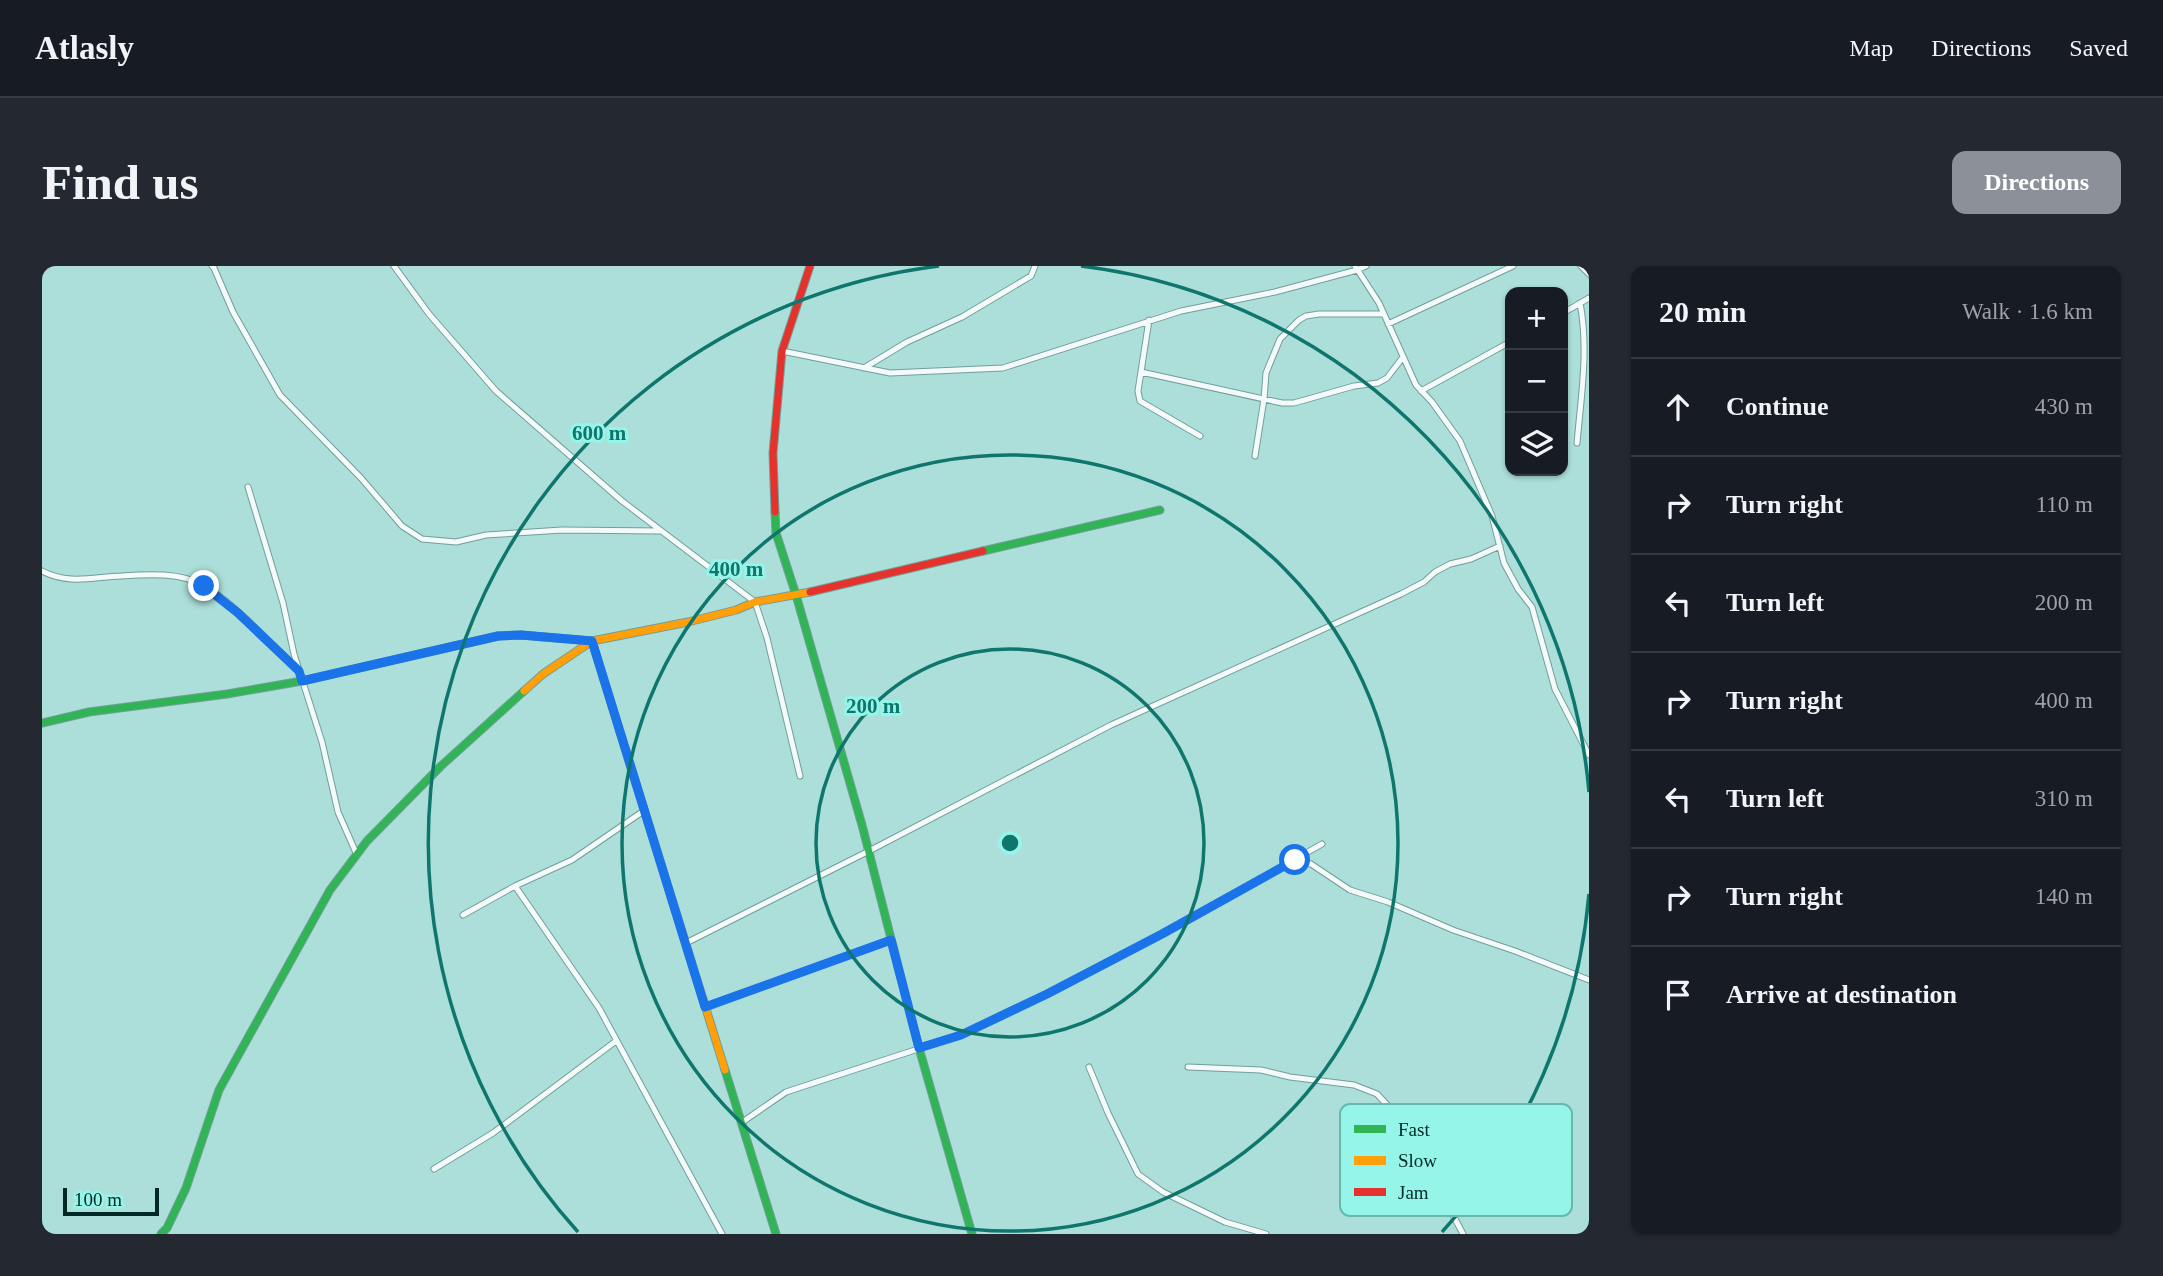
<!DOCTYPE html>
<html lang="en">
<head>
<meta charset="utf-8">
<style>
	:root { --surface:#171b24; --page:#242831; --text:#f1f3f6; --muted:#9ea1a6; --line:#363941; --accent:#8c9099 }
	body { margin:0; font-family:Georgia,serif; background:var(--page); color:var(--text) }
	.controls { position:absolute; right:21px; top:21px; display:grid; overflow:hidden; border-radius:14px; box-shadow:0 2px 5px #0004 }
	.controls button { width:63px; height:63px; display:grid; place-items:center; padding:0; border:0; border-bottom:2px solid var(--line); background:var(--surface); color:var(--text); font:35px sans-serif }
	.scale { position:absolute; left:21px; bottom:18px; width:96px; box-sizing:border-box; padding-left:7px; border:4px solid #002824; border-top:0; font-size:19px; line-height:24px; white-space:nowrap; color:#002824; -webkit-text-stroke:5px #96f5e9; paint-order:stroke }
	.stop { position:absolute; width:21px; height:21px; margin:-16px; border:5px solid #1a73e8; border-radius:50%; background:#fff }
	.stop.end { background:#1a73e8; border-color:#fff; box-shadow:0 2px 7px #0008 }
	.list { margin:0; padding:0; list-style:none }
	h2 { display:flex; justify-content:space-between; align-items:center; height:91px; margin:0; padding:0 28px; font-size:30px }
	h2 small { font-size:23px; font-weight:400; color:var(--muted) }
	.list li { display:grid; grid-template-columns:46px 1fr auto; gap:21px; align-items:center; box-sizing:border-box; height:98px; padding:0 28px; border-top:2px solid var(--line) }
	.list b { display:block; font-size:26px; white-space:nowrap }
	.list em { font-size:23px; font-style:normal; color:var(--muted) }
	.icon { flex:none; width:38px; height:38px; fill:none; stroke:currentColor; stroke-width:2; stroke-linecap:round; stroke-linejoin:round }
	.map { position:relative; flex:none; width:1547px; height:968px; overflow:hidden; border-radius:14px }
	header { display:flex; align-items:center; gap:42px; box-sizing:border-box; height:98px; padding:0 35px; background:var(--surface); border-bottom:2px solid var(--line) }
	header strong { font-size:33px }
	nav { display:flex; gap:38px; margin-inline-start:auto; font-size:24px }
	.intro { display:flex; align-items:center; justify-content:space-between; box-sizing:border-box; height:168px; padding:0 42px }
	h1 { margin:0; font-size:49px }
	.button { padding:18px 32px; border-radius:14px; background:var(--accent); color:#fff; font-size:24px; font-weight:700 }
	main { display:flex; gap:42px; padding:0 42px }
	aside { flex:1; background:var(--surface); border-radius:14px; box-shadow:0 2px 5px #0004 }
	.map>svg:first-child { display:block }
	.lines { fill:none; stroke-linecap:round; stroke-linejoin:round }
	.street-casing { stroke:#739e99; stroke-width:7 }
	.fast-casing { stroke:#739e99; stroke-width:9 }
	.slow-casing { stroke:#739e99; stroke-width:9 }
	.jam-casing { stroke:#739e99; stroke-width:9 }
	.street { stroke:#f3faf9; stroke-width:5 }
	.fast { stroke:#30b455; stroke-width:7 }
	.slow { stroke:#ff9f0a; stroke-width:7 }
	.jam { stroke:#e5322d; stroke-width:7 }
	.route { stroke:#1a73e8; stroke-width:9 }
	.ring { fill:none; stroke:#0f766e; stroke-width:3.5 }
	.key { fill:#96f5e9; stroke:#69b8ae; stroke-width:2 }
	.key-label { font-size:19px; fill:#002824 }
	.centre { fill:#0f766e; stroke:#96f5e9; stroke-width:3.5 }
	.ring-label { font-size:21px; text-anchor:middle; font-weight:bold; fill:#0f766e; stroke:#96f5e9; stroke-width:6; stroke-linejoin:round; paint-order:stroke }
</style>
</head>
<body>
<header>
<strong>Atlasly</strong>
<nav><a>Map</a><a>Directions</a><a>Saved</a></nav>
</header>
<div class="intro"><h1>Find us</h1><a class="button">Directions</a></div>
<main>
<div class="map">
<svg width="1547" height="968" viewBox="0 0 1547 968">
	<rect width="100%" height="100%" fill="#acdfd9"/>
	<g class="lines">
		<g class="street-casing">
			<path id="street" d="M 170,0 L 172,2 L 191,46 L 238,129 L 319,212 L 360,260 L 380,273 L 414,276 L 444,269 L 520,264 L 618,265
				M 352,0 L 387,48 L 454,125 L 580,235 L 713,336 L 725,372 L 758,510
				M 1313,0 L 1337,37 L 1374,119 L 1390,136 L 1418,175 L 1450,250 L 1462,297 L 1476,323 L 1490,341 L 1513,423 L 1547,489
				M 1539,0 L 1547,8
				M 1521,47 L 1547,32
				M 1107,54 L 1096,125 L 1098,135 L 1158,170
				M 1346,58 L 1471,0
				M 740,85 L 848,107 L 961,102 L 1139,45 L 1233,26 L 1315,4 L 1324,0
				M 822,102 L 865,76 L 920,51 L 989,10 L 993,0
				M 1099,106 L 1240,137 L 1252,137 L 1312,120 L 1336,117 L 1345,112 L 1361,91
				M 1379,125 L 1468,76
				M 1535,177 C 1539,131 1547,83 1538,37
				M 1213,190 L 1222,133 L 1224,107 L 1238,73 L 1257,54 L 1264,50 L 1277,48 L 1341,48
				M 206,221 L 241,337 L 252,388 L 280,476 L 296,546 L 315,589
				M 0,305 C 27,319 51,311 79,310 C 106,308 139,306 163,320 C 194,339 229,378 255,403
				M 1253,594 L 1269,598 L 1308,624 L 1346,636 L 1411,664 L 1473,685 L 1547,714
				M 473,620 L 557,742 L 680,968
				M 421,649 L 473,620 L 530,594 L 603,544
				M 644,677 L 827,585 L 1069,459 L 1359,328 L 1382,316 L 1393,306 L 1408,298 L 1429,293 L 1458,280
				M 663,741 L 849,674
				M 1047,801 L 1066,847 L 1096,908 L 1121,926 L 1183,956 L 1224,968
				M 1146,801 L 1219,804 L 1248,811 L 1312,819 L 1335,828 L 1362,857 L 1421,968
				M 699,857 L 744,826 L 919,769 L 1005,728 L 1120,668 L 1280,578
				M 392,903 L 451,867 L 574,775"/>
		</g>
		<g class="fast-casing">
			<path id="fast" d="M 733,246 L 734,267 L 754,329 L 820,559 L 877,782 L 930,968
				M 941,285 L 1118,244
				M 0,457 L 47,446 L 185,428 L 260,415 L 456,370 L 479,369 L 550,375 L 578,466
				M 683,804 L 734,968
				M 119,968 L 125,962 L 144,922 L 177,824 L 288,624 L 325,575 L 399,500 L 482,425"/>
		</g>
		<g class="slow-casing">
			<path id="slow" d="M 482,425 L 501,408 L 550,375 L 646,356 L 694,344 L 713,336 L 768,326
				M 578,466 L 683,804"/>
		</g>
		<g class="jam-casing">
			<path id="jam" d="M 733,246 L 731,187 L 740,85 L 768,0
				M 768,326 L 941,285"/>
		</g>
		<use href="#street" class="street"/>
		<use href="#fast" class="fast"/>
		<use href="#slow" class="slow"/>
		<use href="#jam" class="jam"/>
	</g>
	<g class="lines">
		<path class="route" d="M 162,320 L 196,347 L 257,405 L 260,415 L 456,370 L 479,369 L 550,375 L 663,741 L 849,674 L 877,782 L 919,769 L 1005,728 L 1120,668 L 1253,594"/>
	</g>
	<g class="ring">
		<circle cx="968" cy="577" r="194"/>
		<circle cx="968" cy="577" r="388"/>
		<path d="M1547 628A581 581 0 0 1 1400 966M536 966A581 581 0 0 1 897 0M1039 0A581 581 0 0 1 1547 526"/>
	</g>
	<rect x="1298" y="838" width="232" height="112" rx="10" class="key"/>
	<rect x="1312" y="859" width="32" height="8" fill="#30b455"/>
	<rect x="1312" y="890" width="32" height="9" fill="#ff9f0a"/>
	<rect x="1312" y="922" width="32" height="8" fill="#e5322d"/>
	<g class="key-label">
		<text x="1356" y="870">Fast</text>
		<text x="1356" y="901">Slow</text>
		<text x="1356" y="933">Jam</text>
	</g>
	<circle cx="968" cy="577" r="10" class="centre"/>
	<g class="ring-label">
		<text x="557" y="174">600 m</text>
		<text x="694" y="310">400 m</text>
		<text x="831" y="447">200 m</text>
	</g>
</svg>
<div class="controls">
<button>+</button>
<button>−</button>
<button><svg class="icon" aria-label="layers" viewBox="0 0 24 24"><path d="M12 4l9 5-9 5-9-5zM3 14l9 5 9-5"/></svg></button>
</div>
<div class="scale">100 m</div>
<div class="stop" style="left:1253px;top:594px"></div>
<div class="stop end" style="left:162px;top:320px"></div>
</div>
<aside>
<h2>20 min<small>Walk · 1.6 km</small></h2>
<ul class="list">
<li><svg class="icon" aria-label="ahead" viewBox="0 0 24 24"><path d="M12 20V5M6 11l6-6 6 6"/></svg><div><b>Continue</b></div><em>430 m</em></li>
<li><svg class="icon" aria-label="right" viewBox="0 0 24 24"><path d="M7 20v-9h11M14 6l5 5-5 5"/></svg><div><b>Turn right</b></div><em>110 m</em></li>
<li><svg class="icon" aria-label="left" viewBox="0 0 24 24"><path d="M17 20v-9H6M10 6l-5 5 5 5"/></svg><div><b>Turn left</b></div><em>200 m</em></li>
<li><svg class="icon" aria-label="right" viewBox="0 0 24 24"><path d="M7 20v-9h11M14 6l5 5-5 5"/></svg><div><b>Turn right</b></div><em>400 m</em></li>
<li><svg class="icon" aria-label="left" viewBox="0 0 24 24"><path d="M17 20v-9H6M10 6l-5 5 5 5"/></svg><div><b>Turn left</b></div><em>310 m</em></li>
<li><svg class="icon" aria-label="right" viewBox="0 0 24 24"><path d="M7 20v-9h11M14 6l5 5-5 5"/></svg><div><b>Turn right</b></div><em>140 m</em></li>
<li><svg class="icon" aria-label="arrive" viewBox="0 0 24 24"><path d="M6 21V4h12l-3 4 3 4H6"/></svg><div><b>Arrive at destination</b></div></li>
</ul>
</aside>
</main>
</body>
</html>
